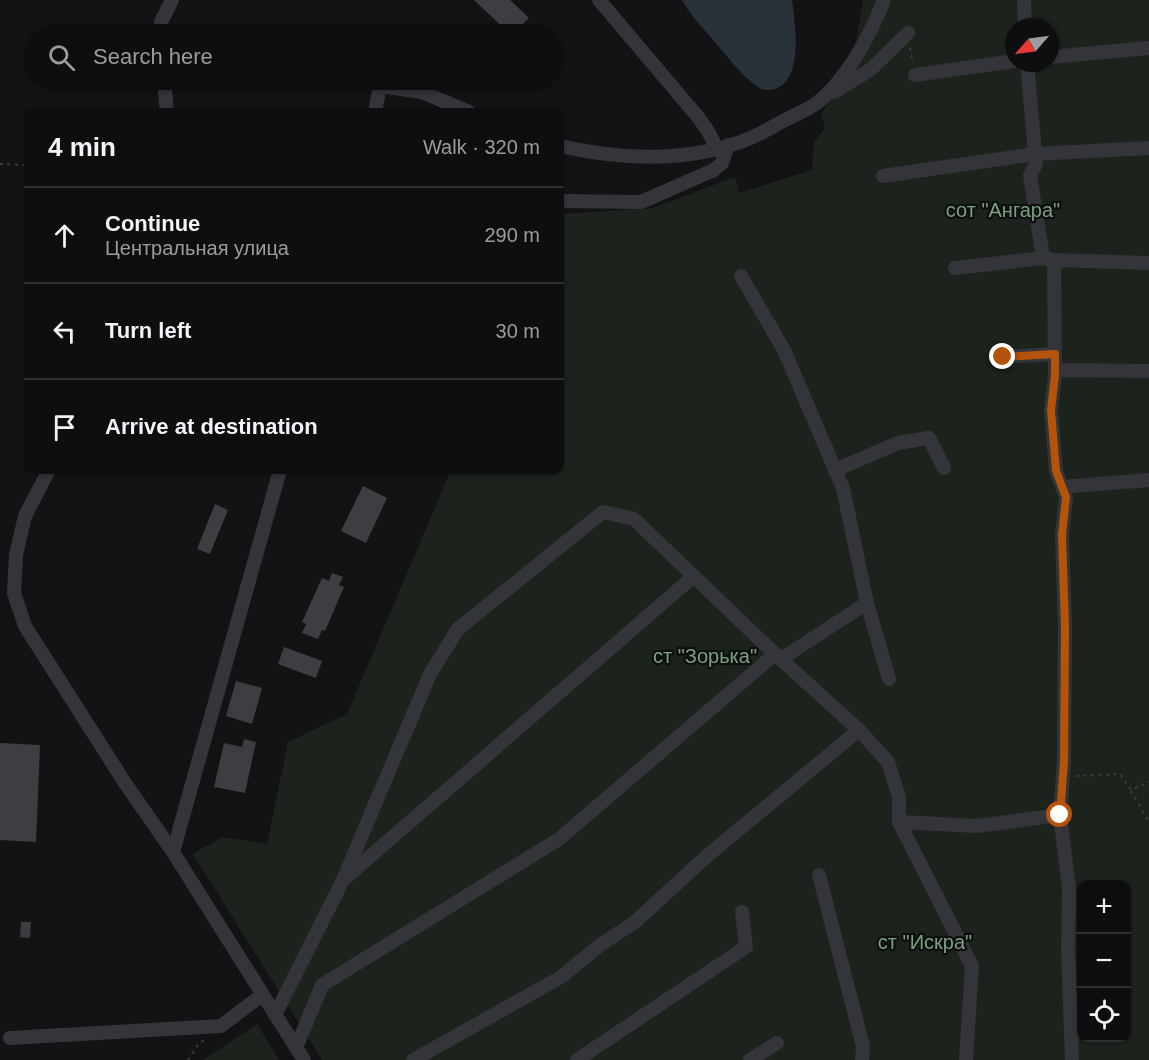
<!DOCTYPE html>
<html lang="en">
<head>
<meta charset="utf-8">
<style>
	:root { --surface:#0e0e10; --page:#1c1c1e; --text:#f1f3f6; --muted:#9b9c9f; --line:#2e2e30 }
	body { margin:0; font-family:Arial,sans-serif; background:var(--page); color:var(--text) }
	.controls { position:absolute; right:18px; bottom:18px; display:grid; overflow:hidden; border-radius:12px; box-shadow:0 2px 4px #0004 }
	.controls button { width:54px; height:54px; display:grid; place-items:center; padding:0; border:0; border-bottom:2px solid var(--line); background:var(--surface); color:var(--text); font:30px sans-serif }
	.compass { position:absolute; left:1005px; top:18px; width:54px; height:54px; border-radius:50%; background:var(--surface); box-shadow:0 2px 4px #0004; rotate:242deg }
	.stop { position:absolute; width:18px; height:18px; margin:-14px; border:4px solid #b45309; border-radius:50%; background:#fff }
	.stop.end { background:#b45309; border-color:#fff; box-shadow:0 2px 6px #0008 }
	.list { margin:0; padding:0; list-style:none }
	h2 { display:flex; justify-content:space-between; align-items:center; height:78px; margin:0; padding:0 24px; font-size:26px }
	h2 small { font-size:20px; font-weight:400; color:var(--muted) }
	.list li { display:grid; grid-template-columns:39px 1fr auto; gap:18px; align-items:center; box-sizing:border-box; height:96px; padding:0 24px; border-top:2px solid var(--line) }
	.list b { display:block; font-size:22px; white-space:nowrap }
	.list p { margin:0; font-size:20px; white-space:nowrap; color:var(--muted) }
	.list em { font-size:20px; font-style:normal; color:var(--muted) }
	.icon { flex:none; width:33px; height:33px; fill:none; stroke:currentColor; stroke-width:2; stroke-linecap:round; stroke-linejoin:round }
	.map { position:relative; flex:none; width:1149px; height:1060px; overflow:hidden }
	.search { position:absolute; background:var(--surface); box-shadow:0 2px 4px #0004; left:24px; top:24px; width:540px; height:66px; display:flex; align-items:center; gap:15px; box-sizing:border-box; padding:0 21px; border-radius:33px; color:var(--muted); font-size:22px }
	.panel { position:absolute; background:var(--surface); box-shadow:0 2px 4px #0004; left:24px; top:108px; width:540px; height:366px; border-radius:12px }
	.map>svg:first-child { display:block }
	.green { fill:#1b231c; fill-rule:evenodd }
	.water { fill:#293139 }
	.building { fill:#3d3e42 }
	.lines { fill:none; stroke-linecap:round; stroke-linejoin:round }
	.path { stroke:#3a3c41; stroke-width:2; stroke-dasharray:3 4.5; stroke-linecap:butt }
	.minor { stroke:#34353a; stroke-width:14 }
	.route { stroke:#b45309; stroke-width:8 }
	.labels { text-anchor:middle; stroke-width:4.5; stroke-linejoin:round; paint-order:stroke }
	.park-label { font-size:20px; fill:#7aa17d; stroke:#0e0e10 }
</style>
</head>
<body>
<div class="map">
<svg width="1149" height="1060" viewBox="0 0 1149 1060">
	<rect width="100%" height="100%" fill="#131315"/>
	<path class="green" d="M 863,0 L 1149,0 L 1149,1060 L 322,1060 L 193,854 L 222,837 L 267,844 L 288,742 L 347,714 L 451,470 L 560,470 L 560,214 L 653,208 L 735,177 L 739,193 L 812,170 L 814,142 L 825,128 L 821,114 L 851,71 ZM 1014,27 L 1050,27 L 1050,63 L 1014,63 ZM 1082,884 L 1126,884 L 1126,1038 L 1082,1038 Z
		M 257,1024 L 279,1060 L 203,1060 Z"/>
	<path class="water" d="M 682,0 L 792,0 C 795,23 804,80 775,89 C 769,90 764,91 758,87 C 743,77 731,61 719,47 C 707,32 692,18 682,0 Z"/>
	<path class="building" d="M 474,0 L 510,0 L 529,18 L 513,34 L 510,34 Z
		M 363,486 L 387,498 L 366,543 L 341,531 Z
		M 215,504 L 228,510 L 210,554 L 197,549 Z
		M 332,573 L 343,577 L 339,585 L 344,587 L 325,631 L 322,630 L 318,639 L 302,633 L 306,624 L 302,622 L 322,578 L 329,581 Z
		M 284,647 L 322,661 L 316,678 L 278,664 Z
		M 236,681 L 262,688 L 252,724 L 226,716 Z
		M 244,739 L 256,742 L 245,793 L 214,787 L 224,743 L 242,747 Z
		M 0,743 L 40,745 L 36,842 L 0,840 Z
		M 21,922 L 31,922 L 30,938 L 20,937 Z"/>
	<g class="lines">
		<path class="path" d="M 910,48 L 913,63
			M 0,164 L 28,165
			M 1076,776 L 1120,774 L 1131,790 L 1149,782
			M 1131,791 L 1149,822
			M 188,1060 L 198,1045 L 205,1039"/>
		<path class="minor" d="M 599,0 L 698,117 L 708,131 L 716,147
			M 1024,0 L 1025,27
			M 161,34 L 161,22 L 172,0
			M 1050,57 L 1149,48
			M 1027,63 L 1036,164 L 1030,175 L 1043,258 L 1054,260 L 1055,375 L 1051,410 L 1056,471 L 1066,497 L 1062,535 L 1065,627 L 1064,761 L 1060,815 L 1069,888 L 1068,950 L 1072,1060
			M 915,75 L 1014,61
			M 164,80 L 167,112
			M 363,80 L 380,86 L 422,92 L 469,112
			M 834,92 L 870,70 L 908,33
			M 375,112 L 380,86
			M 560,146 C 622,160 692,163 753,137 C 764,132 775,125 785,120 C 794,115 805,111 814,105 C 845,83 871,34 884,0
			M 883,176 L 1035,154 L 1149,148
			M 560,201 L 641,202 L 714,170 L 722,163 L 728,145
			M 1054,260 L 1149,263
			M 955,268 L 1043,258
			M 741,276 L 784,350 L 843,488 L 867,603 L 781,659
			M 1003,357 L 1055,354
			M 1055,370 L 1149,371
			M 49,470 L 25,516 L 16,555 L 14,593 L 25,626 L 125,783 L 173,852 L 304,1060
			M 835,470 L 898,443 L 929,438 L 944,468
			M 1062,487 L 1149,480
			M 867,603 L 889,679
			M 899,822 L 977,826 L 1060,815
			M 173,852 L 280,470
			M 819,875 L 863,1046 L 862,1060
			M 343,880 L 430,674 L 458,629 L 603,512 L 634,519 L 775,654 L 859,730 L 888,762 L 899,797 L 899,822 L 972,966 L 966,1060
			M 275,1015 L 343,880 L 694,576
			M 10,1038 L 221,1026 L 262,995
			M 296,1048 L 322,985 L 559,839 L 775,654
			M 413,1060 L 561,977 L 600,945 L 635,922 L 708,855 L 859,730
			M 577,1060 L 746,947 L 742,912
			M 750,1060 L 777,1043"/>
	</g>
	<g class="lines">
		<path class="route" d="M 1003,357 L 1055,354 L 1055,375 L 1051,410 L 1056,471 L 1066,497 L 1062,535 L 1065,627 L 1064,761 L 1060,815"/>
	</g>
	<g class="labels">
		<g class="park-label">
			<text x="1003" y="217">сот "Ангара"</text>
			<text x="705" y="663">ст "Зорька"</text>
			<text x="925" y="949">ст "Искра"</text>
		</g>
	</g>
</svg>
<div class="controls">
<button>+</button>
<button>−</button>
<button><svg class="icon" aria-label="locate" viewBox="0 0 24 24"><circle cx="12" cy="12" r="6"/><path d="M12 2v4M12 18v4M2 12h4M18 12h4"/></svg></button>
</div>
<svg class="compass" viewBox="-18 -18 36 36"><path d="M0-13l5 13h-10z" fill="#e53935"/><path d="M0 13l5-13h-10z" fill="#9b9c9f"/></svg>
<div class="stop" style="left:1060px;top:815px"></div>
<div class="stop end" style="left:1003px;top:357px"></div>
<div class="search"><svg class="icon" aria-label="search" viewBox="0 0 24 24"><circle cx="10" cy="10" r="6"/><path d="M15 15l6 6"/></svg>Search here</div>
<section class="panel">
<h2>4 min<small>Walk · 320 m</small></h2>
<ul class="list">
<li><svg class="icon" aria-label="ahead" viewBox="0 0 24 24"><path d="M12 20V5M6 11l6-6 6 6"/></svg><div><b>Continue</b><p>Центральная улица</p></div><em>290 m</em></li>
<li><svg class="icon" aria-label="left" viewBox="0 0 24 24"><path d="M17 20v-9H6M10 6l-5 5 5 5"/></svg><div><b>Turn left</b></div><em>30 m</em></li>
<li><svg class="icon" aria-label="arrive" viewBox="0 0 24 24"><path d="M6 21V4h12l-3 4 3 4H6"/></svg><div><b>Arrive at destination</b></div></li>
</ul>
</section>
</div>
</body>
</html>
